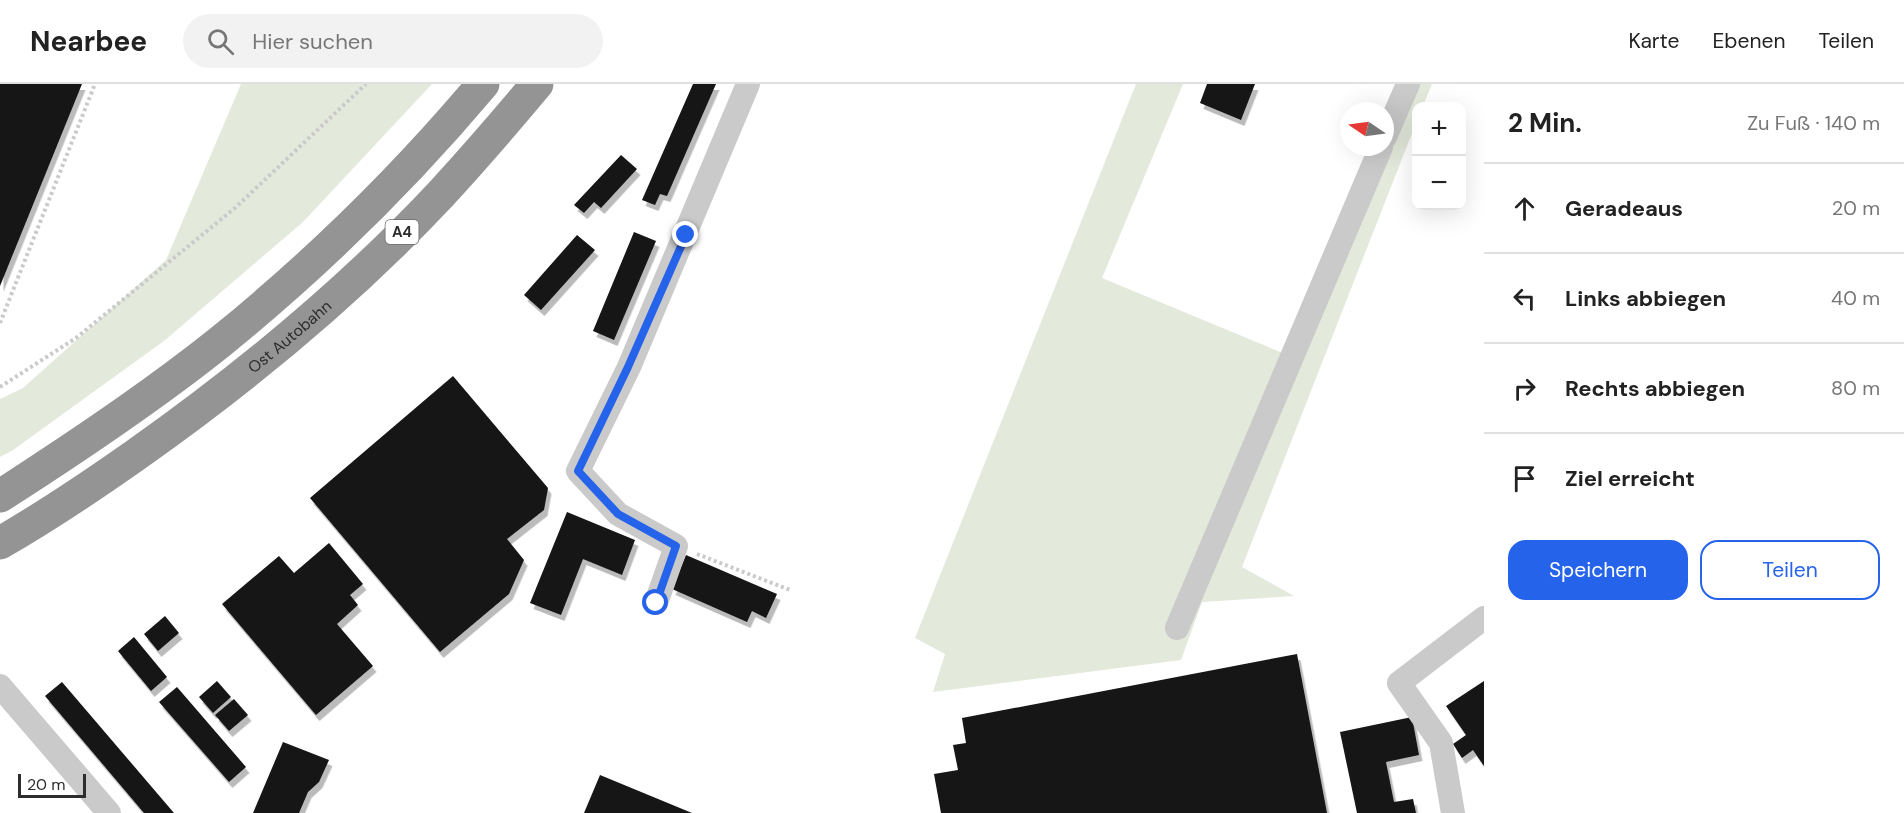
<!DOCTYPE html>
<html lang="de">
<head>
<meta charset="utf-8">
<style>
	:root { --surface:#fff; --page:#f2f2f2; --text:#222; --muted:#767676; --line:#e0e0e0; --accent:#2563eb }
	body { margin:0; font-family:"DM Sans",sans-serif; background:var(--page); color:var(--text) }
	.controls { position:absolute; right:18px; top:18px; display:grid; overflow:hidden; border-radius:12px; box-shadow:0 6px 24px #0002 }
	.controls button { width:54px; height:54px; display:grid; place-items:center; padding:0; border:0; border-bottom:2px solid var(--line); background:var(--surface); color:var(--text); font:30px sans-serif }
	.compass { position:absolute; left:1340px; top:18px; width:54px; height:54px; border-radius:50%; background:var(--surface); box-shadow:0 6px 24px #0002; rotate:283deg }
	.scale { position:absolute; left:18px; bottom:15px; width:68px; box-sizing:border-box; padding-left:6px; border:3px solid #2d2d2d; border-top:0; font-size:16px; line-height:21px; white-space:nowrap; color:#2d2d2d; -webkit-text-stroke:4px #fff; paint-order:stroke }
	.stop { position:absolute; width:18px; height:18px; margin:-14px; border:4px solid #2563eb; border-radius:50%; background:#fff }
	.stop.end { background:#2563eb; border-color:#fff; box-shadow:0 2px 6px #0008 }
	.list { margin:0; padding:0; list-style:none }
	h2 { display:flex; justify-content:space-between; align-items:center; height:78px; margin:0; padding:0 24px; font-size:26px }
	h2 small { font-size:20px; font-weight:400; color:var(--muted) }
	.list li { display:grid; grid-template-columns:39px 1fr auto; gap:18px; align-items:center; box-sizing:border-box; height:90px; padding:0 24px; border-top:2px solid var(--line) }
	.list b { display:block; font-size:22px; white-space:nowrap }
	.list em { font-size:20px; font-style:normal; color:var(--muted) }
	.actions { display:flex; gap:12px; padding:18px 24px }
	.actions a { flex:1; padding:14px 0; border:2px solid var(--accent); border-radius:18px; text-align:center; font-size:21px; color:var(--accent) }
	.actions .main { background:var(--accent); color:#fff }
	.icon { flex:none; width:33px; height:33px; fill:none; stroke:currentColor; stroke-width:2; stroke-linecap:round; stroke-linejoin:round }
	.map { position:relative; flex:none; width:1484px; height:729px; overflow:hidden }
	header { display:flex; align-items:center; gap:36px; box-sizing:border-box; height:84px; padding:0 30px; background:var(--surface); border-bottom:2px solid var(--line) }
	header strong { font-size:28px }
	nav { display:flex; gap:33px; margin-inline-start:auto; font-size:21px }
	.search { width:420px; height:54px; background:var(--page); display:flex; align-items:center; gap:15px; box-sizing:border-box; padding:0 21px; border-radius:33px; color:var(--muted); font-size:22px }
	main { display:flex }
	aside { flex:1; background:var(--surface) }
	.map>svg:first-child { display:block }
	.green { fill:#e3e9db }
	.building { fill:#141414; filter:url(#shadow) }
	.lines { fill:none; stroke-linecap:round; stroke-linejoin:round }
	.path { stroke:#cacaca; stroke-width:4; stroke-dasharray:3 3; stroke-linecap:butt }
	.minor { stroke:#cacaca; stroke-width:24 }
	.highway { stroke:#949494; stroke-width:33 }
	.route { stroke:#2563eb; stroke-width:8 }
	.labels { text-anchor:middle; stroke-width:6; stroke-linejoin:round; paint-order:stroke }
	.shield { fill:#fff; stroke:#6c6c6c; stroke-width:1.5 }
	.shield-label { font-size:15px; font-weight:bold; fill:#2d2d2d }
	.street-label { font-size:16px; fill:#2d2d2d; stroke:#fff }
</style>
</head>
<body>
<header>
<strong>Nearbee</strong>
<div class="search"><svg class="icon" aria-label="search" viewBox="0 0 24 24"><circle cx="10" cy="10" r="6"/><path d="M15 15l6 6"/></svg>Hier suchen</div>
<nav><a>Karte</a><a>Ebenen</a><a>Teilen</a></nav>
</header>
<main>
<div class="map">
<svg width="1484" height="729" viewBox="0 0 1484 729">
	<defs>
		<filter id="shadow"><feDropShadow dx="3.5" dy="6" stdDeviation="0" flood-color="#0004"/></filter>
	</defs>
	<rect width="100%" height="100%" fill="#fff"/>
	<path class="green" d="M 241,0 L 432,0 L 303,138 L 164,257 L 13,366 L 0,373 L 0,315 L 23,304 L 166,176 Z
		M 1136,0 L 1183,0 L 1102,194 L 1285,270 L 1401,0 L 1432,0 L 1423,22 L 1416,22 L 1416,39 L 1242,483 L 1294,512 L 1202,518 L 1181,576 L 933,608 L 945,570 L 915,554 Z"/>
	<path class="building" d="M 0,0 L 82,0 L 0,202 Z
		M 693,0 L 716,0 L 667,112 L 660,110 L 655,121 L 642,116 Z
		M 1207,0 L 1255,0 L 1241,36 L 1200,19 Z
		M 621,71 L 637,85 L 601,124 L 594,118 L 584,129 L 574,121 Z
		M 634,148 L 656,157 L 614,256 L 593,247 Z
		M 577,151 L 595,166 L 541,226 L 524,211 Z
		M 453,292 L 548,404 L 544,426 L 507,455 L 524,476 L 509,510 L 440,568 L 310,414 Z
		M 567,428 L 635,456 L 622,491 L 583,475 L 561,531 L 530,519 Z
		M 329,459 L 363,500 L 350,511 L 358,521 L 337,540 L 373,582 L 316,631 L 222,520 L 279,472 L 294,489 Z
		M 686,471 L 777,510 L 766,534 L 752,527 L 747,538 L 672,505 Z
		M 165,532 L 179,549 L 158,567 L 144,550 Z
		M 134,553 L 167,593 L 151,607 L 118,567 Z
		M 1297,570 L 1327,729 L 941,729 L 934,690 L 958,686 L 953,661 L 966,659 L 962,634 Z
		M 217,597 L 231,613 L 213,629 L 199,613 Z
		M 1484,597 L 1484,682 L 1473,666 L 1462,674 L 1453,660 L 1466,651 L 1446,622 Z
		M 62,598 L 174,729 L 144,729 L 45,612 Z
		M 177,603 L 246,683 L 229,698 L 159,618 Z
		M 234,615 L 248,631 L 229,647 L 215,631 Z
		M 1412,633 L 1419,671 L 1386,678 L 1394,718 L 1413,715 L 1416,729 L 1357,729 L 1340,648 Z
		M 283,658 L 329,676 L 319,698 L 308,708 L 299,729 L 253,729 Z
		M 600,691 L 692,729 L 584,729 Z"/>
	<g class="lines">
		<path class="path" d="M 0,239 L 95,0
			M 0,303 L 76,254 L 235,124 L 366,0
			M 697,470 L 790,506"/>
		<path class="minor" d="M 1385,53 L 1408,0
			M 656,519 L 676,462 L 618,430 L 578,387 L 629,283 L 748,0
			M 1177,544 L 1381,63
			M 0,602 L 109,729
			M 1453,729 L 1441,659 L 1399,599 L 1484,534"/>
		<g class="highway">
			<path d="M 0,412 C 75,364 150,314 220,258 C 315,181 404,94 483,0"/>
			<path id="s1" d="M 0,459 C 47,432 93,401 137,370 C 246,293 350,207 441,110 C 474,74 506,37 537,0"/>
		</g>
	</g>
	<g class="lines">
		<path class="route" d="M 656,519 L 676,462 L 618,430 L 578,387 L 628,283 L 686,151"/>
	</g>
	<g class="labels">
		<rect class="shield" x="385.5" y="136" width="33" height="24" rx="4.5"/>
		<g class="shield-label">
			<text x="402" y="153">A4</text>
		</g>
		<g class="street-label">
			<text dy="6" stroke="none"><textPath href="#s1" startOffset="356">Ost Autobahn</textPath></text>
		</g>
	</g>
</svg>
<div class="controls">
<button>+</button>
<button>−</button>
</div>
<svg class="compass" viewBox="-18 -18 36 36"><path d="M0-13l5 13h-10z" fill="#e53935"/><path d="M0 13l5-13h-10z" fill="#767676"/></svg>
<div class="scale">20 m</div>
<div class="stop" style="left:656px;top:519px"></div>
<div class="stop end" style="left:686px;top:151px"></div>
</div>
<aside>
<h2>2 Min.<small>Zu Fuß · 140 m</small></h2>
<ul class="list">
<li><svg class="icon" aria-label="ahead" viewBox="0 0 24 24"><path d="M12 20V5M6 11l6-6 6 6"/></svg><div><b>Geradeaus</b></div><em>20 m</em></li>
<li><svg class="icon" aria-label="left" viewBox="0 0 24 24"><path d="M17 20v-9H6M10 6l-5 5 5 5"/></svg><div><b>Links abbiegen</b></div><em>40 m</em></li>
<li><svg class="icon" aria-label="right" viewBox="0 0 24 24"><path d="M7 20v-9h11M14 6l5 5-5 5"/></svg><div><b>Rechts abbiegen</b></div><em>80 m</em></li>
<li><svg class="icon" aria-label="arrive" viewBox="0 0 24 24"><path d="M6 21V4h12l-3 4 3 4H6"/></svg><div><b>Ziel erreicht</b></div></li>
</ul>
<div class="actions"><a class="main">Speichern</a><a>Teilen</a></div>
</aside>
</main>
</body>
</html>
